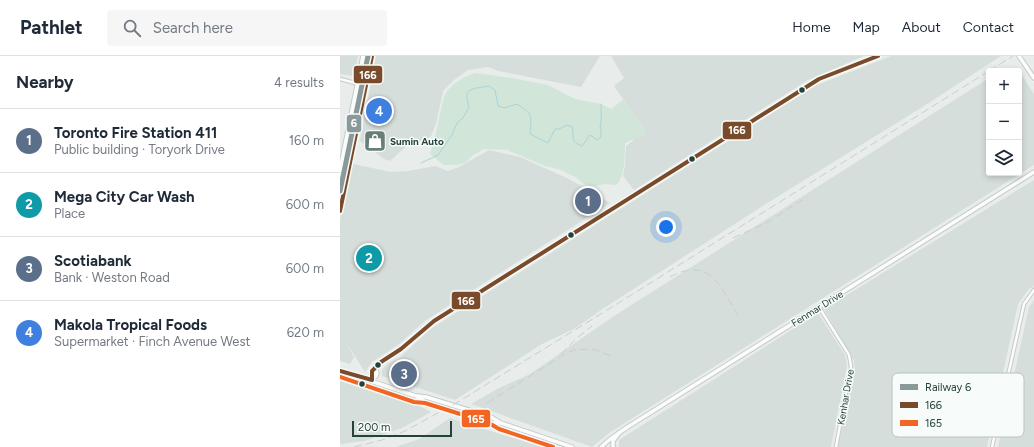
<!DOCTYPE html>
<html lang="en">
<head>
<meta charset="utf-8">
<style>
	:root { --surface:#fff; --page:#f6f6f7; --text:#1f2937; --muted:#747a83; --line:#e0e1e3; --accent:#697e78 }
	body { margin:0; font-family:Figtree,sans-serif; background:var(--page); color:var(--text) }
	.controls { position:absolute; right:12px; top:12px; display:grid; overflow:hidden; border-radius:4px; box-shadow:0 2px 6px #0003 }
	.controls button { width:36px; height:36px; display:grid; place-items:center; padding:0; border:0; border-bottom:1px solid var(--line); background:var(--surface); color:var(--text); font:20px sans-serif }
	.scale { position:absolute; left:12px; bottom:10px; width:100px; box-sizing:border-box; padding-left:4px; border:2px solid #24423a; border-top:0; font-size:11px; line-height:14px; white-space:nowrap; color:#24423a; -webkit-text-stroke:3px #f7fbf9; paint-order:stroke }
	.you { position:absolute; left:326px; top:171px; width:14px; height:14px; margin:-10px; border:3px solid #fff; border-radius:50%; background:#1a73e8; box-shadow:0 0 0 6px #1a73e833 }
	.badge { display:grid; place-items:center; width:26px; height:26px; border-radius:50%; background:var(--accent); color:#fff; font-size:13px; font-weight:700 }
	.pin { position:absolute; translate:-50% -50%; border:2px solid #fff; box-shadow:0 1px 4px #0006 }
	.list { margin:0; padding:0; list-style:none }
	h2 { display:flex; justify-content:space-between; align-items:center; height:52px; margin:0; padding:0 16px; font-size:17px }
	h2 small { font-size:13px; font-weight:400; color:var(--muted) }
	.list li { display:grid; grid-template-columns:26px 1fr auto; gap:12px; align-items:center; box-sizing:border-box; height:64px; padding:0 16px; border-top:1px solid var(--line) }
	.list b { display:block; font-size:15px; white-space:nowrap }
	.list p { margin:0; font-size:13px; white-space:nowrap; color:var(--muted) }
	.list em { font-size:13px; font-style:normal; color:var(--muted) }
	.icon { flex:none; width:22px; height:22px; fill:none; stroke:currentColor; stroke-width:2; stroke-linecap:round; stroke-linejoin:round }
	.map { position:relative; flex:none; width:694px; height:391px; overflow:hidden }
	header { display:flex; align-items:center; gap:24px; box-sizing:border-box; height:56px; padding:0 20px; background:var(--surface); border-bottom:1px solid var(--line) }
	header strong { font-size:19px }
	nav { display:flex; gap:22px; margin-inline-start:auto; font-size:14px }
	.search { width:280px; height:36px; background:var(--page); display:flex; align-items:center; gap:10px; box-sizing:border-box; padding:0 14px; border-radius:4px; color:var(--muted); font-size:15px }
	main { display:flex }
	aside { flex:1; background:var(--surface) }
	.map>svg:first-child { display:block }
	.built { fill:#d6dedb }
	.green { fill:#d1e6d8 }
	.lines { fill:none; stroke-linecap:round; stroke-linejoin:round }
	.stream { stroke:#a9d4db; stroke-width:1 }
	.minor-casing { stroke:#c5cac8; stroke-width:4.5 }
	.tertiary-casing { stroke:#c5cac8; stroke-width:5.5 }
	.secondary-casing { stroke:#c3cbc8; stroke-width:5.5 }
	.minor { stroke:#fcfcfc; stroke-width:2.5 }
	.tertiary { stroke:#fcfcfc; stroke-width:3.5 }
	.secondary { stroke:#fcfcfc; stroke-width:3.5 }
	.rail { stroke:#c9cdcc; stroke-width:1; stroke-dasharray:8 4; stroke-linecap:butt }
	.bus-1-casing { stroke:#f7fbf9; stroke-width:7 }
	.bus-2-casing { stroke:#f7fbf9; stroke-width:7 }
	.bus-1 { stroke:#7a4b2a; stroke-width:4 }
	.bus-2 { stroke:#f26522; stroke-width:4 }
	.rail-1-casing { stroke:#f7fbf9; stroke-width:8 }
	.rail-1 { stroke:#8a999a; stroke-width:5 }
	.bus-dot { fill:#24423a; stroke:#f7fbf9; stroke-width:1.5 }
	.labels { text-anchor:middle; stroke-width:3; stroke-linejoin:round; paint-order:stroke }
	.poi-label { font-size:10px; font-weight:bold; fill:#24423a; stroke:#f7fbf9; text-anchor:start }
	.street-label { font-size:10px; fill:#24423a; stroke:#f7fbf9 }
	.key { fill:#f7fbf9; stroke:#b8c4c0; stroke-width:1 }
	.key-label { font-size:11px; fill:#24423a }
	.line-badge { stroke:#f7fbf9; stroke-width:1.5 }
	.badge-label { font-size:11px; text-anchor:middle; font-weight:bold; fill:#fff }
</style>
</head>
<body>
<header>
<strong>Pathlet</strong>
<div class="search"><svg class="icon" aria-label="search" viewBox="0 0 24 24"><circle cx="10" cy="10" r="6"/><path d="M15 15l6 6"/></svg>Search here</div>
<nav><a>Home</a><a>Map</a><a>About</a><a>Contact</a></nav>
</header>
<main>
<aside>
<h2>Nearby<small>4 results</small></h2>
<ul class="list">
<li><span class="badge" style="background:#5c6f8a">1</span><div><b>Toronto Fire Station 411</b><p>Public building · Toryork Drive</p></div><em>160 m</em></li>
<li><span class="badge" style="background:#0f9aa8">2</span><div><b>Mega City Car Wash</b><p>Place</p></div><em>600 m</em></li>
<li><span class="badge" style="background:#5c6f8a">3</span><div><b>Scotiabank</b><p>Bank · Weston Road</p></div><em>600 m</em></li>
<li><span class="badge" style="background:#3f7fe0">4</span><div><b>Makola Tropical Foods</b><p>Supermarket · Finch Avenue West</p></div><em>620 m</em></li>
</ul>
</aside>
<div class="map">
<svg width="694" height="391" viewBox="0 0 694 391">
	<rect width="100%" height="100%" fill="#e8edeb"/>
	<path class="built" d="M 0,0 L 18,0 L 14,20 L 0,18 Z
		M 36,0 L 260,0 L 241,31 L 158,15 L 148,11 L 128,14 L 114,24 L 103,35 L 96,68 L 91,80 L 85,85 L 72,85 L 50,105 L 44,103 L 20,85 Z
		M 271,0 L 524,0 L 468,24 L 294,134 L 283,120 L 285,109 L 286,90 L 305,75 L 274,30 L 284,22 Z
		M 551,0 L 661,0 L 581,52 L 437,141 L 264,252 L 234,273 L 202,288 L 115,344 L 42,320 L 42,314 L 48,307 L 58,303 L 92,272 L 477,29 Z
		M 679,15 L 694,38 L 694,109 L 269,377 L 252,391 L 131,348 L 157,333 L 190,318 L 274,260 L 649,22 L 649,117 L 679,117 Z
		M 149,94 L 180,101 L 229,123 L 270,147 L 86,264 L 59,288 L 32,306 L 25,316 L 5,285 L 14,301 L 10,308 L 0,305 L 0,163 L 13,108 L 51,116 L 68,115 L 95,110 L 108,115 L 119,111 Z
		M 694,124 L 694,230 L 689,233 L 678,248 L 647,391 L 498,391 L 515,315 L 514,305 L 484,253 Z
		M 694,244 L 694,391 L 658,391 L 689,251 Z
		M 478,257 L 505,299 L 507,310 L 491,391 L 279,391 L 279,384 Z
		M 0,324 L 75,348 L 91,356 L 62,372 L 24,385 L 0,388 Z
		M 110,362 L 157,377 L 203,391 L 56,391 L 79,383 Z"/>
	<path class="green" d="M 136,17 L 172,22 L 208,29 L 235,43 L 261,48 L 271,53 L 283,44 L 301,67 L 306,78 L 285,87 C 285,98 285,122 276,129 L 265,128 L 256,130 L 244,128 L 235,121 L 221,114 L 205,110 L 167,94 L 144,93 L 133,99 L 125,107 L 117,109 L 104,109 L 91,99 L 90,97 C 96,81 98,65 102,49 C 103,46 104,40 106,37 C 111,28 126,19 136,17 Z"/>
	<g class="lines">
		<path class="stream" d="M 81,107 L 98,99 L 112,79 L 117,67 L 123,62 L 129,51 C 122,31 133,33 149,30 L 155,34 L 158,50 L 164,52 L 177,48 C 194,59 191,60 190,78 L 208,87 L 215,73 L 219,73 L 227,69 L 232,71 C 235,81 229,85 242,90 L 250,79 L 257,84 L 261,81 L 261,74 L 260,72 C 262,64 261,57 261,48"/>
		<g class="minor-casing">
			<path id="minor" d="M 0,23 L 26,30
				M 479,251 L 509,299 L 511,310 L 496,391
				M 652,391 L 684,248 L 694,234"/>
		</g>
		<g class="tertiary-casing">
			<path id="tertiary" d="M 679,0 L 694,22
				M 33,322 L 31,318 L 32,315 L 41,306 L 61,293 L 94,265 L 471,28 L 479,23 L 538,0
				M 33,322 L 36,320 L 37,317 L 35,312
				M 261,391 L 269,384 L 286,372 L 694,116"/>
		</g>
		<g class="secondary-casing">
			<path id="secondary" d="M 0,114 L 23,0
				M 0,155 L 32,0
				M 0,315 L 76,340 L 85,346 L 150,367 L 161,367
				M 77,340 L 86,341 L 151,361 L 161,367 L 232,391
				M 273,391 L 273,385 L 279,377"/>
		</g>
		<use href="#minor" class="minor"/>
		<use href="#tertiary" class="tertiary"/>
		<use href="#secondary" class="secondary"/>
		<path class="rail" d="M 649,15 L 673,0
			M 393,182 L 426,167 L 467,141
			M 330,221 C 370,199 381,232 399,261
			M 221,298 L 238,281 L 252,270
			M 147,347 L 220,301 L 233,294 L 252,293 L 259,295 L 273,301
			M 14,391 L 42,384 L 65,375 L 118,346 L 264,256 L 649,15"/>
		<g class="bus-1-casing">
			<path id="bus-1" d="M 0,155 L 32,0
				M 0,315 L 32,324 L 32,315 L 41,306 L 61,293 L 94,265 L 479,23 L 538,0"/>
		</g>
		<g class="bus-2-casing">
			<path id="bus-2" d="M 0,321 L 74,346 L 85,347 L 149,367 L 159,373 L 213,391"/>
		</g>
		<use href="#bus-1" class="bus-1"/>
		<use href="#bus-2" class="bus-2"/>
		<g class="rail-1-casing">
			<path id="rail-1" d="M 0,135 L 28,0"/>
		</g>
		<use href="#rail-1" class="rail-1"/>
	</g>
	<defs>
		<g id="shop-square" transform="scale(1.15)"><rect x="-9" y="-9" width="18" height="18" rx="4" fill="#697e78" stroke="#f7fbf9"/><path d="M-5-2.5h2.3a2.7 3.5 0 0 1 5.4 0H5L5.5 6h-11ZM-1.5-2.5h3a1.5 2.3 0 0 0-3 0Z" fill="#fff"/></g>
	</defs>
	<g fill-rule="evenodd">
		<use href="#shop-square" x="35" y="85"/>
	</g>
	<g class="bus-dot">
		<circle cx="462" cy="34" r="3.5"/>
		<circle cx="352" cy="103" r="3.5"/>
		<circle cx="231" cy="179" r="3.5"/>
		<circle cx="38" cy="309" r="3.5"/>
		<circle cx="22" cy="328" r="3.5"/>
	</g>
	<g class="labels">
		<g class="poi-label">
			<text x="50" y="89">Sumin Auto</text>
		</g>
		<g class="street-label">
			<text transform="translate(477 252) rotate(-32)" y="4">Fenmar Drive</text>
			<text transform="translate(505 341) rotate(-80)" y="4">Kenhar Drive</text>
		</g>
	</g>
	<rect x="552" y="317" width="132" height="64" rx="6" class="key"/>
	<rect x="560" y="328" width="18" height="6" fill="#8a999a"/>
	<rect x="560" y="346" width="18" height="6" fill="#7a4b2a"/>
	<rect x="560" y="364" width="18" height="6" fill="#f26522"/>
	<g class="key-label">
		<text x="585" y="335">Railway 6</text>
		<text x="585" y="353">166</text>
		<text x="585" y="371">165</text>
	</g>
	<g class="line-badge">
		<rect x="13" y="9" width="30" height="19" rx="4" fill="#7a4b2a"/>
		<rect x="6" y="58" width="16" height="19" rx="4" fill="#8a999a"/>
		<rect x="382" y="65" width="30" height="19" rx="4" fill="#7a4b2a"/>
		<rect x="111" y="235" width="30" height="19" rx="4" fill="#7a4b2a"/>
		<rect x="121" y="353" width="30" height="19" rx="4" fill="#f26522"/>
	</g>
	<g class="badge-label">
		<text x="28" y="23">166</text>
		<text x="14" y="71">6</text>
		<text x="397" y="78">166</text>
		<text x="126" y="249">166</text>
		<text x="136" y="367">165</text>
	</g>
</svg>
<div class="controls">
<button>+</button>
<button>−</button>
<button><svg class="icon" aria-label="layers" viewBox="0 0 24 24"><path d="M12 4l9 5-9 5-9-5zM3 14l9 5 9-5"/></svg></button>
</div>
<div class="scale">200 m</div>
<div class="you"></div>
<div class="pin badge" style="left:248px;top:145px;background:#5c6f8a">1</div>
<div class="pin badge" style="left:29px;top:202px;background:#0f9aa8">2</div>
<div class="pin badge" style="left:64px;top:318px;background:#5c6f8a">3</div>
<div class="pin badge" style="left:39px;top:55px;background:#3f7fe0">4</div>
</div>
</main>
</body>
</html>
